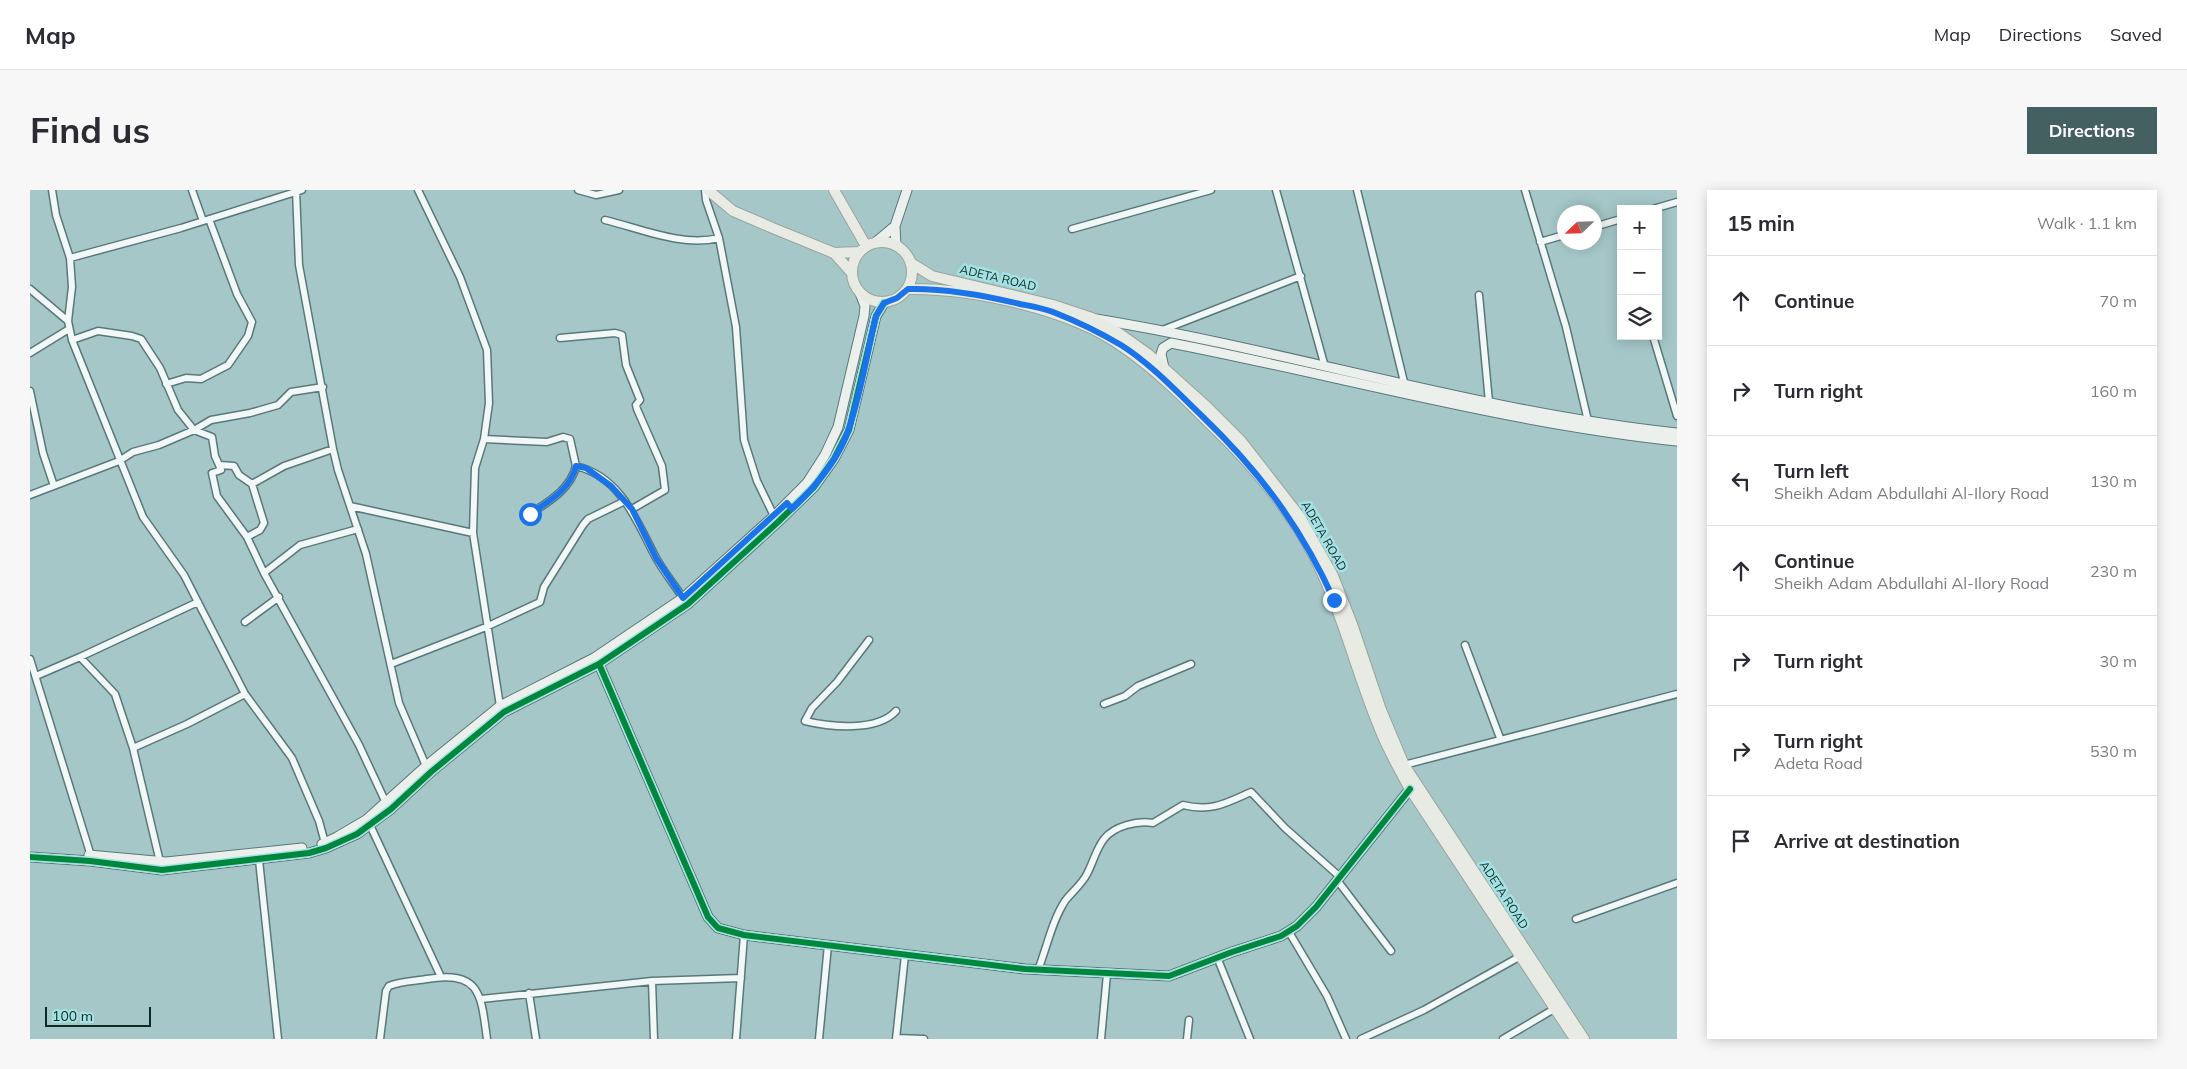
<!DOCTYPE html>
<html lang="en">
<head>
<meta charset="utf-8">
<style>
	:root { --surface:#fff; --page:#f7f7f7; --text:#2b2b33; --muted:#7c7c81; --line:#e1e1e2; --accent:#446061 }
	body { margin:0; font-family:Mulish,sans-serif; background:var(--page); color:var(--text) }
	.controls { position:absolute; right:15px; top:15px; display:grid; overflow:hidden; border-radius:0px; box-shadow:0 2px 12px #0003 }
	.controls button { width:45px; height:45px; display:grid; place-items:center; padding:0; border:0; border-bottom:1px solid var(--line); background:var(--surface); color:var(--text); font:25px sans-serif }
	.compass { position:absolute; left:1527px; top:15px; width:45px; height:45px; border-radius:50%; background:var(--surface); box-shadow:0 2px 12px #0003; rotate:247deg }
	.scale { position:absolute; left:15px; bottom:12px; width:106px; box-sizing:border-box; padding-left:5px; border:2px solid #102929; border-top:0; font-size:14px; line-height:18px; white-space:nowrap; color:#102929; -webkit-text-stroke:4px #a4e2e3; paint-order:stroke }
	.stop { position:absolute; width:15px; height:15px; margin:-11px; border:4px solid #1a73e8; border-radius:50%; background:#fff }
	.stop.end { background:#1a73e8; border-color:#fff; box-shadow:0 1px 5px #0008 }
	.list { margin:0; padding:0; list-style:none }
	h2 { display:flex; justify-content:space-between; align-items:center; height:65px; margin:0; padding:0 20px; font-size:21px }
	h2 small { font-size:16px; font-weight:400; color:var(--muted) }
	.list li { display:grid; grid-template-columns:32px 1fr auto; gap:15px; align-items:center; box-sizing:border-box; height:90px; padding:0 20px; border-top:1px solid var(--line) }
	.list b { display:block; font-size:19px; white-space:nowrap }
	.list p { margin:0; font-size:16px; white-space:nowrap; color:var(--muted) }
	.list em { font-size:16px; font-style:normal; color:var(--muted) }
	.icon { flex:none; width:28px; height:28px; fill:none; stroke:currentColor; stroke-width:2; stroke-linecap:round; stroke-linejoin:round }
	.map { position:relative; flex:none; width:1647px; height:849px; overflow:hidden; border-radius:0px }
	header { display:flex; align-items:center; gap:30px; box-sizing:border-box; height:70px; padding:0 25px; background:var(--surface); border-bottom:1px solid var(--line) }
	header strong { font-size:24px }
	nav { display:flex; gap:28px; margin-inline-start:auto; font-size:18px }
	.intro { display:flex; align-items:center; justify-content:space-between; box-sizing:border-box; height:120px; padding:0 30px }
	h1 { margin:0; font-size:35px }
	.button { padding:12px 22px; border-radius:0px; background:var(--accent); color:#fff; font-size:18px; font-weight:700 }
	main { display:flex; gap:30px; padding:0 30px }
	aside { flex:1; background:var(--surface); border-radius:0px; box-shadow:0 2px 12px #0003 }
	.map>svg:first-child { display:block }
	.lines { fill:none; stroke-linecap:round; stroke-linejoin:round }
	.street-casing { stroke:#5b7879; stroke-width:9 }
	.secondary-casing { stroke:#5b7879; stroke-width:11 }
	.primary-casing { stroke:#99a49b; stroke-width:12 }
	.street { stroke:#f2f7f7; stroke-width:6 }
	.secondary { stroke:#ecf0ed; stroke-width:9 }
	.primary { stroke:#e8eae4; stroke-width:10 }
	.cycleway-casing { stroke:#a4e2e3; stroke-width:9 }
	.cycleway { stroke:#00873e; stroke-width:6 }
	.route { stroke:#1a73e8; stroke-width:6 }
	.labels { text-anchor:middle; stroke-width:5; stroke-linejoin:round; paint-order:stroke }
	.street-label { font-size:12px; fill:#102929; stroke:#a4e2e3 }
</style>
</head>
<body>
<header>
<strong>Map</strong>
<nav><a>Map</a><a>Directions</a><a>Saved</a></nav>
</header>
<div class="intro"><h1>Find us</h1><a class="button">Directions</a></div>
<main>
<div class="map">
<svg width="1647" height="849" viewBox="0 0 1647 849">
	<rect width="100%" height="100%" fill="#a5c7c8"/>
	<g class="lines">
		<g class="street-casing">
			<path id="street" d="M 22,0 L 26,25 L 40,68 L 42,97 L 38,131 L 42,150 L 113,327 L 154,385 L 215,504 L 262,568 L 289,631 L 295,653
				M 162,0 L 173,31
				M 266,0 L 269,75 L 303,259 L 308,280 L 336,364 L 369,513 L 396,576
				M 388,0 L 430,87 L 457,160 L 459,213 L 454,249 L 445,278 L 443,343 L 470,516
				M 548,0 L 566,5 L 589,0
				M 675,0 L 676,10 L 689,48 L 706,137 L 714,250 L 727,291 L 744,326
				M 1246,0 L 1295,177
				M 1327,0 L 1375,196
				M 1495,0 L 1536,137 L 1558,231
				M 1623,19 L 1647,12
				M 575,30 C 612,39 652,57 689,48
				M 1564,37 L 1591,29
				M 1042,39 L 1181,0
				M 1510,52 L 1534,45
				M 40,68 L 151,38 L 272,0
				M 0,99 L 38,131
				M 1449,105 L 1459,212
				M 1130,141 L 1271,86
				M 1623,146 L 1647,226
				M 530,148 L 585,143 L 592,145 L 596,175 L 610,210 L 606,215 L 607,219 L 632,276 L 635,300 L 602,319
				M 42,150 L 68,141 L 102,146 L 111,149 L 130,178 L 148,220 L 164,240 L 182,247 L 185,266 L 189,275 L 204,276 L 209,285 L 222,294 L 234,333 L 230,340 L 217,347 L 234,383 L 329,555 L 356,613
				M 0,163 L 39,139
				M 136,194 L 156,188 L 171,189 L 198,175 L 218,146 L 222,132 L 207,104 L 179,29
				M 0,201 L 13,263 L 24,296
				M 454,249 L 517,252 L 533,247 L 540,249 L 546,276 C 591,287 606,330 625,366 C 633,381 644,394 653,408
				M 189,275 L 191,280 L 182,283 L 187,306 L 217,347
				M 222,294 L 254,276 L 303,259
				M 0,305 L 89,271 L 103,262 L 129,255 L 164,240 L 181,230 L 220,223 L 248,215 L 261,202 L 293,197
				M 320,316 L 443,343
				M 500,324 C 518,312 541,299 546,276
				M 234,383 L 270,355 L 328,339
				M 215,432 L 249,407
				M 839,450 L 807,492 L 782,518 L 775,531 C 800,537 847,542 866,521
				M 1435,455 L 1470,548
				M 50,467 L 85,504 L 103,558
				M 0,469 L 61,666
				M 361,474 L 456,437 L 510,412 L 514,397 L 553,335 L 558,329 L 595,311
				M 6,486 L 50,467 L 168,412
				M 1074,514 L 1095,506 L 1108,496 L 1161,474
				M 1374,575 L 1647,504
				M 340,635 L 411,787
				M 229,670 L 248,849
				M 130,672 L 103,558 L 157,534 L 215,504
				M 1307,690 L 1361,761
				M 1546,729 L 1647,693
				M 1259,742 L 1297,806 L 1316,849
				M 1187,767 L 1220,849
				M 1008,780 C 1017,757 1022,731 1035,711 C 1042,702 1052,694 1057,684 C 1063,673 1066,659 1074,649 C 1084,636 1108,630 1123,633 L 1153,615 C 1182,622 1196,613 1221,602 L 1255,638 L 1309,686
				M 622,791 L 624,849
				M 499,803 L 506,849
				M 451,809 L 622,791 L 711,788
				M 866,848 L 894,849
				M 350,849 L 356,801 L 359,796 C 371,791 385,791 397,789 C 451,780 451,805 457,849
				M 706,849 L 714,745
				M 789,849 L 798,755
				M 866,849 L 875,765
				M 1071,849 L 1077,784
				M 1157,849 L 1159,830
				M 1331,849 L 1394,820 L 1489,767
				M 1473,849 L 1524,819"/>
		</g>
		<g class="secondary-casing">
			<path id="secondary" d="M 846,52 L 865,36
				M 866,56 L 865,36 L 877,0
				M 1066,129 C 1261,161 1450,222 1647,243
				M 1134,178 L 1131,164 L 1133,158 L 1141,153 C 1310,186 1476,233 1647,251
				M 569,474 L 678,727 L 688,738 L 714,745 L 995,779 L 1139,786 L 1202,762 L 1251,746 L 1267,736 L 1286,717 L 1380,599
				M 292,654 L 307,647 L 336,630 L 396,576 L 470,516 L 564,468 L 653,408 L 744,326 L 777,293 L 795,265 L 808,237 L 834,126 L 835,116 L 830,103
				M 59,665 L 136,672 L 272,658
				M 0,667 L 60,671 L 132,680 L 279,663 L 296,658 L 327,644 L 361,619 L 401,582 L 474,522 L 569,474 L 658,414 L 748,332 L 784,297 L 804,269 L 819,240 L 846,126 L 854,113"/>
		</g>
		<g class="primary-casing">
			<path id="primary" d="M 678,0 L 703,21 L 745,39 L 804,63 L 829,62
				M 804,0 L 836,56
				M822 82a30 30 0 1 1 60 0a30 30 0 1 1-60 0Z
				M 804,63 L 821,82
				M 881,73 L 902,86 L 1023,115 L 1062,128 L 1090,144 L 1118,164 L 1176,216 L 1211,251 L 1270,327 L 1303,386 L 1322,434 L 1351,520 L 1374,575 L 1554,849
				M 878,99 C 941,98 1041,119 1093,157 C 1125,179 1152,206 1179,233 C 1221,273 1261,319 1287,372 C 1314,427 1328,488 1352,544 C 1360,563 1370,581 1380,599 L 1545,849"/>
		</g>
		<use href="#street" class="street"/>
		<use href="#secondary" class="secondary"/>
		<use href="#primary" class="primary"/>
		<g class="cycleway-casing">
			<path id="cycleway" d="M 569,474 L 678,727 L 688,738 L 714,745 L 995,779 L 1139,786 L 1202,762 L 1251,746 L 1267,736 L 1286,717 L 1380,599
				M 0,667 L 60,671 L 132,680 L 279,663 L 296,658 L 327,644 L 361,619 L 401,582 L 474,522 L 569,474 L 658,414 L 748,332 L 784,297 L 804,269 L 819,240 L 846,126 L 854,113"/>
		</g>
		<use href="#cycleway" class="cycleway"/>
	</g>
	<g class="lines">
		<path class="route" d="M 500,324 C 518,312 541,299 546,276 L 556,278 L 581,296 L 602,319 L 626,368 L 653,408 L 757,313 L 762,319 C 785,297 809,270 819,238 C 831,203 837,163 846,126 L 854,113 L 867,108 L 878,99 C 915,98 953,105 990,114 C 1000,116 1012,118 1023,122 C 1046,131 1069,142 1091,155 C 1121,174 1147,202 1173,227 C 1230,282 1271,337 1304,410"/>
	</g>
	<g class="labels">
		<g class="street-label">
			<text transform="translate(968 88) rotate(13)" y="4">ADETA ROAD</text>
			<text transform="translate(1294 346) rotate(60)" y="4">ADETA ROAD</text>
			<text transform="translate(1474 705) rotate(57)" y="4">ADETA ROAD</text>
		</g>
	</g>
</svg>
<div class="controls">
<button>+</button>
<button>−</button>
<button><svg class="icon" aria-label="layers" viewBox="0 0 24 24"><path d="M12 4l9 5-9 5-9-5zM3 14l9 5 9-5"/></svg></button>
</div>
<svg class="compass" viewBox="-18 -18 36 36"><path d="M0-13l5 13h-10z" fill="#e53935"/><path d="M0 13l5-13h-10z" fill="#7c7c81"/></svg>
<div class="scale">100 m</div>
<div class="stop" style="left:500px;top:324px"></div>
<div class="stop end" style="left:1304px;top:410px"></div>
</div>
<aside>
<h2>15 min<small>Walk · 1.1 km</small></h2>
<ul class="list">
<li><svg class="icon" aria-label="ahead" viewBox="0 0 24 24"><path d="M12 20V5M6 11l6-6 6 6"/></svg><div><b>Continue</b></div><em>70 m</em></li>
<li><svg class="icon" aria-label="right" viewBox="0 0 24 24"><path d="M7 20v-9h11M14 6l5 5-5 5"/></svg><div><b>Turn right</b></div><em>160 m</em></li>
<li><svg class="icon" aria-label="left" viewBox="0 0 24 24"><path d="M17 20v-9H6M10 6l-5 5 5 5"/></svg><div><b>Turn left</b><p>Sheikh Adam Abdullahi Al-Ilory Road</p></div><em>130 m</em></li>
<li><svg class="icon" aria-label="ahead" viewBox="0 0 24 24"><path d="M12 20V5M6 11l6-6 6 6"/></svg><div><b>Continue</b><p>Sheikh Adam Abdullahi Al-Ilory Road</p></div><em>230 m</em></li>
<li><svg class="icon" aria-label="right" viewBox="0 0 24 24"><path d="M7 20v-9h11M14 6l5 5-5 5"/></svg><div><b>Turn right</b></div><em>30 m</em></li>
<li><svg class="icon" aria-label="right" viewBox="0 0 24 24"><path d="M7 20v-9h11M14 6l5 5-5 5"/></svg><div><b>Turn right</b><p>Adeta Road</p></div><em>530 m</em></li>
<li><svg class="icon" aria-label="arrive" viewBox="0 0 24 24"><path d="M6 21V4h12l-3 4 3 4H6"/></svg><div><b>Arrive at destination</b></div></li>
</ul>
</aside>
</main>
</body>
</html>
